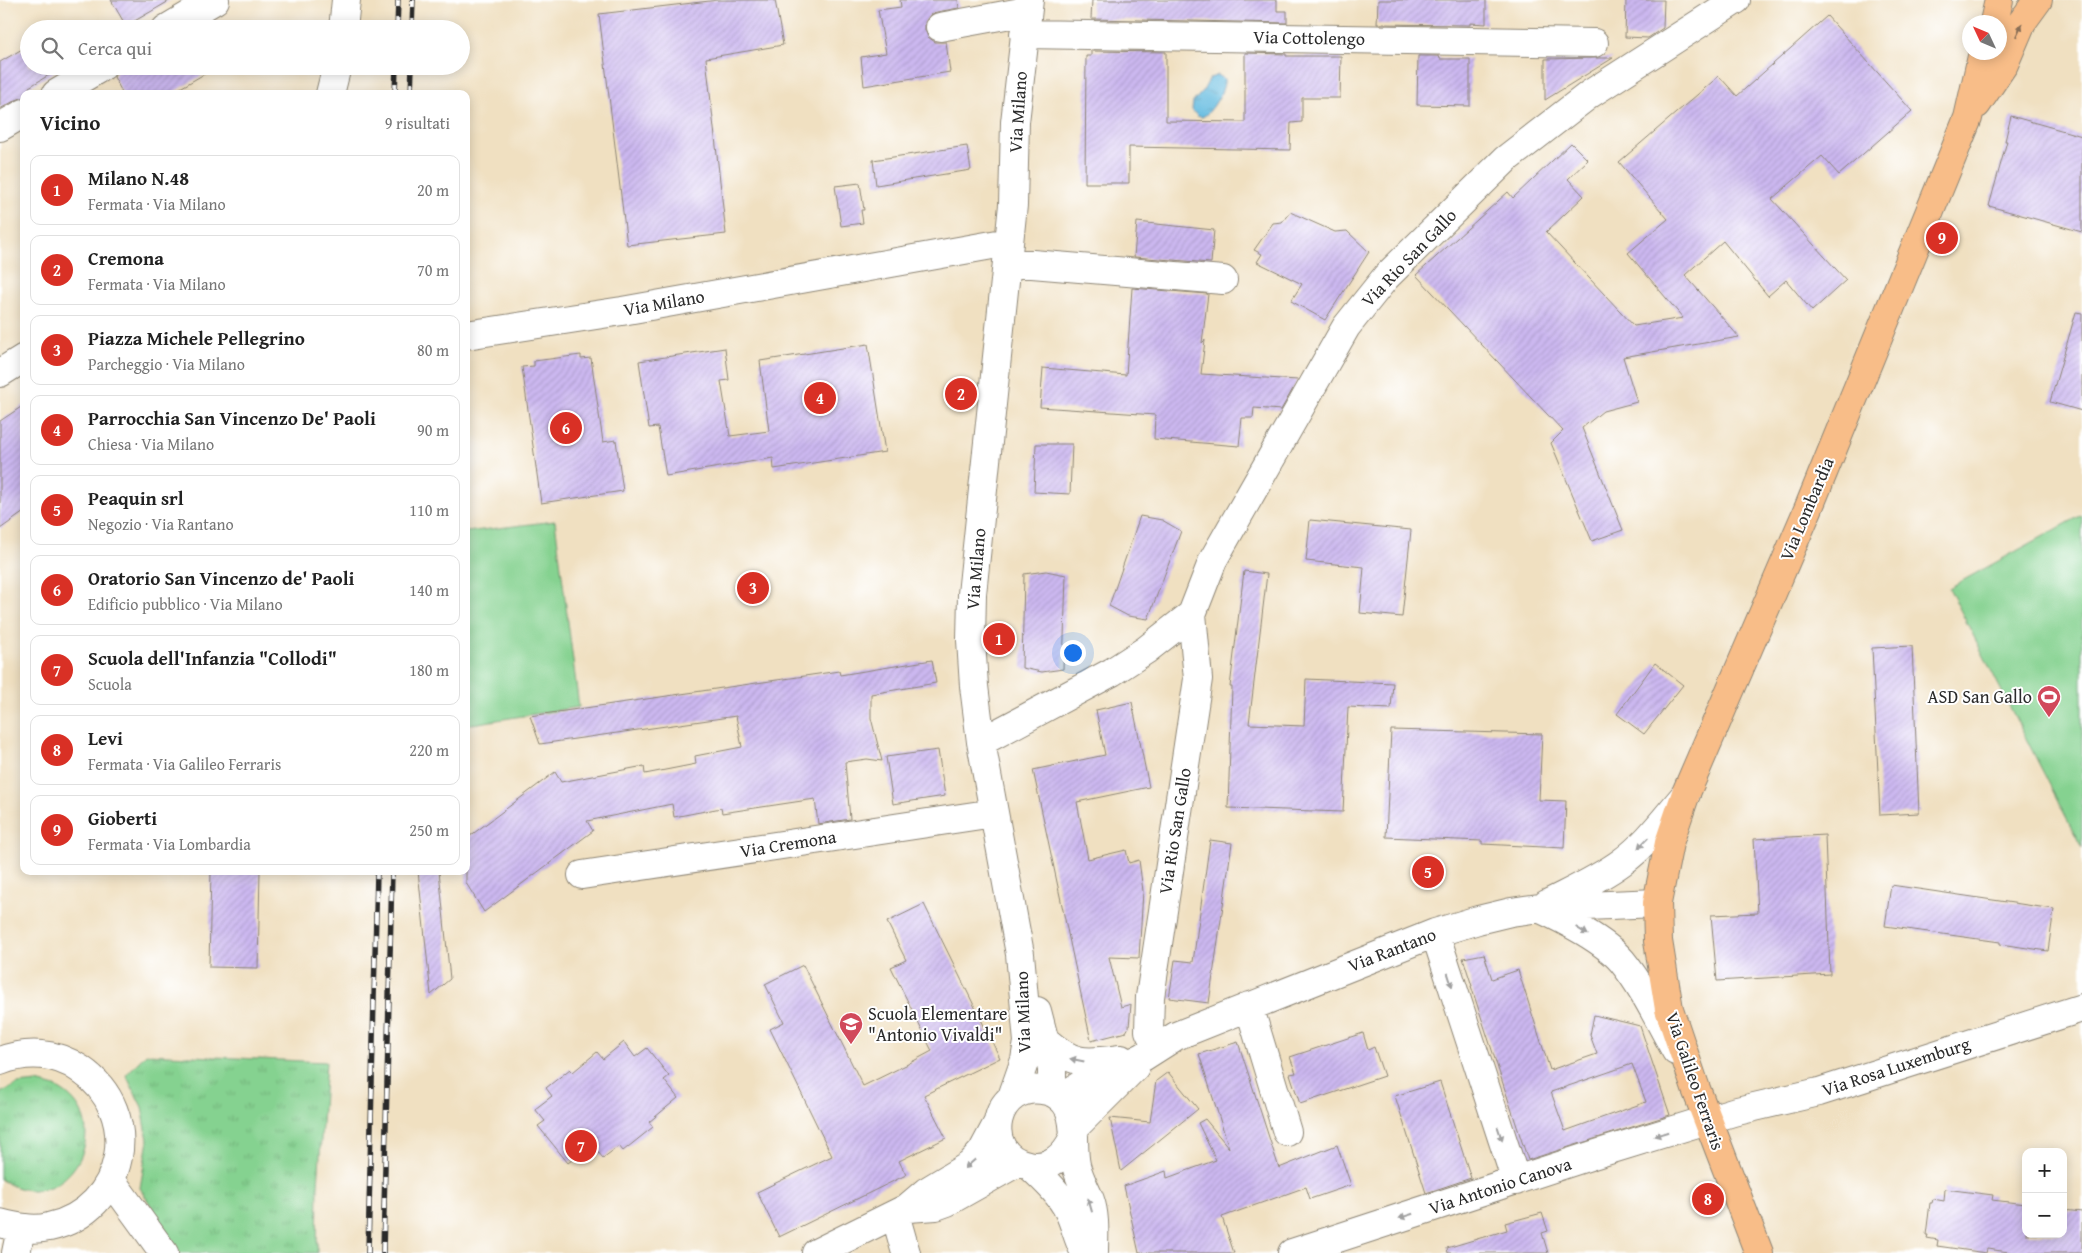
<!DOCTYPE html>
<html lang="it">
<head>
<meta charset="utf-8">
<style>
	:root { --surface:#fff; --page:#f6f6f6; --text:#222; --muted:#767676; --line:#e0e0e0; --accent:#d93025 }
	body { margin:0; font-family:"Gentium Book Plus",serif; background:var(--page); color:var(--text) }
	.controls { position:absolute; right:15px; bottom:15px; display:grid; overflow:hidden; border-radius:10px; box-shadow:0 2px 12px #0003 }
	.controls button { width:45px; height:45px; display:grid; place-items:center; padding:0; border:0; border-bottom:1px solid var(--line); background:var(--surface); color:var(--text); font:25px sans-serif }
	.compass { position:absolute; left:1962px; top:15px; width:45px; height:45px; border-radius:50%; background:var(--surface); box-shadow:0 2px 12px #0003; rotate:314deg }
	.you { position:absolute; left:1072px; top:652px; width:18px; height:18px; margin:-12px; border:4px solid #fff; border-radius:50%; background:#1a73e8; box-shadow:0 0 0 8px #1a73e833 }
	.badge { display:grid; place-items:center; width:32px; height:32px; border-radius:50%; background:var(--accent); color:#fff; font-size:16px; font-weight:700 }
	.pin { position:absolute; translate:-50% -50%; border:2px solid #fff; box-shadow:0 1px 5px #0006 }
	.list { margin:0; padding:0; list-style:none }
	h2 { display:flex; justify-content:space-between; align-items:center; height:65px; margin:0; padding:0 20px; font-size:21px }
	h2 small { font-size:16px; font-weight:400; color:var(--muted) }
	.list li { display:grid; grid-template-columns:32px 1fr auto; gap:15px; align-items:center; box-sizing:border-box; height:70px; margin:0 10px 10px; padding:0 10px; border:1px solid var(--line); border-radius:10px }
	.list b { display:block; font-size:19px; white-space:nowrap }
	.list p { margin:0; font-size:16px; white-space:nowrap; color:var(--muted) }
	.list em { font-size:16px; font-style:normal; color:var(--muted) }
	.icon { flex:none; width:28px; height:28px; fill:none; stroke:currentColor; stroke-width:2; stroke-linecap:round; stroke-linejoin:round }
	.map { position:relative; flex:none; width:2082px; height:1253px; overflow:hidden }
	.search { position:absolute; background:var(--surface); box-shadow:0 2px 12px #0003; left:20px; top:20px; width:450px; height:55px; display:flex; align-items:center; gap:12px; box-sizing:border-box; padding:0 18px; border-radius:28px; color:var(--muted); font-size:19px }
	.panel { position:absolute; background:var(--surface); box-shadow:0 2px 12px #0003; left:20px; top:90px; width:450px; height:785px; border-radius:10px }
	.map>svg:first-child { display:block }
	.grass { fill:url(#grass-tufts); stroke:#587e5e }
	.garden { fill:#85d290; stroke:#587e5e }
	.water { fill:url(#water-ripples); stroke:#467285 }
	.building { fill:url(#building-hatch); fill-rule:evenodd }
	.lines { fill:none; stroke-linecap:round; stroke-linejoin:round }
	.minor-casing { stroke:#8e8676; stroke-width:30 }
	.major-casing { stroke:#8e8676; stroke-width:30 }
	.minor { stroke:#fff; stroke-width:28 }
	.major { stroke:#f8bd88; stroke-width:28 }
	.rail-casing { stroke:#2b2b2b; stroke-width:5.5 }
	.rail { stroke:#fff; stroke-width:4; stroke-dasharray:11; stroke-linecap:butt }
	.oneway { fill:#876d55 }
	.oneway2 { fill:#a0a0a0 }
	.labels { text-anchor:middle; stroke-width:4; stroke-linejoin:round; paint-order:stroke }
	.street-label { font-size:18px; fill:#2b2b2b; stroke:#fff }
	.poi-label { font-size:18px; fill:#2b2b2b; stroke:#fff; text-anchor:end }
</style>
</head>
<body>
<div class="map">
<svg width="2082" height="1253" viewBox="0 0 2082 1253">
	<defs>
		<pattern id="grass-tufts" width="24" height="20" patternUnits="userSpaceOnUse" patternTransform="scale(1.25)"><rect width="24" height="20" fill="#85d290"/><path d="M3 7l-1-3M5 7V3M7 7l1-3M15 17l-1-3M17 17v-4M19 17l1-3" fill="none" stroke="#73b47c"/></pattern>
		<pattern id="water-ripples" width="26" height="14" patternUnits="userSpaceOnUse" patternTransform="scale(1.25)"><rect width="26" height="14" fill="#61badf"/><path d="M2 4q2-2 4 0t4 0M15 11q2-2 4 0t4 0" fill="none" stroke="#5097b5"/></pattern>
		<pattern id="building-hatch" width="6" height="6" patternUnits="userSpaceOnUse" patternTransform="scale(1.25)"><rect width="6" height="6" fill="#ccb8f0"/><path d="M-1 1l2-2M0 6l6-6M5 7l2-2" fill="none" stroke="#af9ece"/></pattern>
	</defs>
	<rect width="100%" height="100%" fill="#fff"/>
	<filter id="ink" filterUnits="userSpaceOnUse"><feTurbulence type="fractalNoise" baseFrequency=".02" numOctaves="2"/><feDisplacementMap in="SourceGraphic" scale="10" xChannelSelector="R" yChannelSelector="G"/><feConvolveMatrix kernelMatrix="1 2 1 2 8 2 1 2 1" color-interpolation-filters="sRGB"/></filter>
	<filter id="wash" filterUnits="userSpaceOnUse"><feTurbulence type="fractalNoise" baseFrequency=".0096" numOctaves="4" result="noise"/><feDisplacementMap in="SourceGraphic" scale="20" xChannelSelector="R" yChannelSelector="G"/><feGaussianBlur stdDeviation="1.12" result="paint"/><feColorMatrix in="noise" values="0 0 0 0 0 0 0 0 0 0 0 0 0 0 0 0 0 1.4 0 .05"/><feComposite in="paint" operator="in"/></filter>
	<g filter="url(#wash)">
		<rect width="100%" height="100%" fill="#f0e0c1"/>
		<path class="grass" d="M 146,1054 L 326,1062 L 318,1186 L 317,1253 L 180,1253 L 140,1188 L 148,1140 L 142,1107 L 126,1075 Z
			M 37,1082 C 43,1084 50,1085 55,1087 C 123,1119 67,1224 0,1179 L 0,1093 L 18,1084 Z"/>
		<path class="garden" d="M 2082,515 L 2082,848 L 1949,588 Z
			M 555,521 L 579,707 L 466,725 L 466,532 Z"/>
		<path class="water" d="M 1218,75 L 1224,79 C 1226,88 1211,114 1202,117 L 1197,116 L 1192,110 L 1193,102 L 1203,91 L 1210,78 Z"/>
		<g id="blocks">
			<path class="building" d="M 111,0 L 171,0 L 126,26 Z
				M 718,0 L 775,0 L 783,45 L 706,58 L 726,234 L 627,245 L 599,14 Z
				M 900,0 L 958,0 L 959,8 L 937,12 L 930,15 L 925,22 L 925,30 L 928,37 L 935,42 L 946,42 L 950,72 L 864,86 L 861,57 L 886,53 L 878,10 L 901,7 Z
				M 1092,0 L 1277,0 L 1277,11 L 1287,11 L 1287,23 L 1091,19 Z
				M 1378,0 L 1486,0 L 1486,24 L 1470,23 L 1470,25 L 1377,24 Z
				M 1626,0 L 1664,0 L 1663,28 L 1648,38 L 1625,37 Z
				M 1827,16 L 1912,111 L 1839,175 L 1822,156 L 1772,199 L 1846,280 L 1812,311 L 1786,280 L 1768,296 L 1723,241 L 1685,275 L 1739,337 L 1623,357 L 1637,402 L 1603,411 L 1582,428 L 1623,530 L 1592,541 L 1551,443 L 1563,431 L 1416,275 L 1508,192 L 1513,198 L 1571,143 L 1588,160 L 1568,179 L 1584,196 L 1546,232 L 1634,326 L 1683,318 L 1628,253 L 1668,219 L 1619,162 L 1719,76 L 1737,96 Z
				M 219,20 L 224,29 L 203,29 Z
				M 29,45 L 29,66 L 64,66 L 29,87 L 29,94 L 24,94 L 24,97 L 16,100 L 0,109 L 0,62 Z
				M 1091,51 L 1166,52 L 1166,121 L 1245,122 L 1245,53 L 1286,54 L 1286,56 L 1341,56 L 1340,98 L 1302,98 L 1302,122 L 1291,123 L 1290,150 L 1129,147 L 1129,183 L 1085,183 L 1086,56 L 1091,56 Z
				M 1418,56 L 1439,56 L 1440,59 L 1470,59 L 1470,106 L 1417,105 Z
				M 1595,58 L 1613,58 L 1545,100 L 1545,59 Z
				M 119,66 L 218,66 L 170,94 L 123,94 L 114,77 Z
				M 2011,116 L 2082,136 L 2082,232 L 1989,206 L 2007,141 L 2005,141 Z
				M 967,146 L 971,170 L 876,185 L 873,160 Z
				M 860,183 L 864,210 L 861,210 L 863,223 L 841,226 L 835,186 Z
				M 1290,212 L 1335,232 L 1347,231 L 1369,252 L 1325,320 L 1291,301 L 1302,284 L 1257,262 L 1262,254 L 1254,250 L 1273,223 L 1282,222 Z
				M 1137,222 L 1214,230 L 1211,263 L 1134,257 Z
				M 1132,288 L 1208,294 L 1202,343 L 1205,340 L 1201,374 L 1298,380 L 1281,410 L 1254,408 L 1253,418 L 1242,418 L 1239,446 L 1154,439 L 1155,415 L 1040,407 L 1043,368 L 1126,375 Z
				M 2076,312 L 2082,313 L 2082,411 L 2050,402 Z
				M 868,344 L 885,452 L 774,469 L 773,458 L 666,476 L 658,427 L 649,428 L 639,361 L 725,348 L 729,380 L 721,381 L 730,436 L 769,431 L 760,361 Z
				M 581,355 L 581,359 L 591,358 L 603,442 L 616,440 L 623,491 L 541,503 L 522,367 L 534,366 L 534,361 Z
				M 24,405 L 24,512 L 0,529 L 0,421 Z
				M 1036,444 L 1072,444 L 1070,494 L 1034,492 Z
				M 1140,516 L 1162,520 L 1181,531 L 1148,619 L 1128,616 L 1109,606 Z
				M 1310,520 L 1411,530 L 1402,617 L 1360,613 L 1364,567 L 1306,561 Z
				M 1046,571 L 1066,575 L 1063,669 L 1042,672 L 1022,668 L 1024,574 Z
				M 1244,571 L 1267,574 L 1249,724 L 1304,726 L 1306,679 L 1393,683 L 1391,709 L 1348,707 L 1343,812 L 1228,808 L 1232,687 L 1230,687 Z
				M 1912,646 L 1919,813 L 1880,815 L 1872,648 Z
				M 932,660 L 936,683 L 871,694 L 871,718 L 882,761 L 867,759 L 845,762 L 850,819 L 818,824 L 815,799 L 722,813 L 721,808 L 674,817 L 672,804 L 587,821 L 593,831 L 484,912 L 466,883 L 466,839 L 555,772 L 561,782 L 644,766 L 645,774 L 696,764 L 695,756 L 742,747 L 736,716 L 540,744 L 530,716 L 839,671 L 840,675 Z
				M 1655,663 L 1683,685 L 1644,734 L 1617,714 Z
				M 1132,702 L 1149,787 L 1077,802 L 1088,859 L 1126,850 L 1129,863 L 1139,860 L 1143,891 L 1139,958 L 1109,957 L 1121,1007 L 1131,1004 L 1129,1027 L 1126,1032 L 1091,1041 L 1033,770 L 1105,755 L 1096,710 Z
				M 1391,730 L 1542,734 L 1539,800 L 1566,801 L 1564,848 L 1482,844 L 1482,841 L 1386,837 Z
				M 938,750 L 945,796 L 893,804 L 886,757 Z
				M 1825,835 L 1830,974 L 1717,981 L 1711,915 L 1758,913 L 1754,839 Z
				M 1210,840 L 1232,843 L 1209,1003 L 1169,998 L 1175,960 L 1193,962 Z
				M 211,871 L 260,871 L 258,968 L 209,967 Z
				M 418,871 L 439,871 L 450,979 L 431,995 Z
				M 1891,885 L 2054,909 L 2048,951 L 2000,944 L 2000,942 L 1885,926 Z
				M 924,904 L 1000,1058 L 924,1095 L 946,1138 L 899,1161 L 906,1175 L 779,1237 L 757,1192 L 832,1156 L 770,1029 L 784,1022 L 765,984 L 803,965 L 863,1086 L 906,1065 L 932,1051 L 891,967 L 906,960 L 887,922 Z
				M 1484,954 L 1492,979 L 1518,970 L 1550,1070 L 1597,1054 L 1590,1035 L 1594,1015 L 1640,1026 L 1670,1115 L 1528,1160 L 1471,986 L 1472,986 L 1463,958 ZM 1632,1064 L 1646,1102 L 1565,1131 L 1551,1092 Z
				M 1363,1033 L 1368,1050 L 1374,1047 L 1384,1076 L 1300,1104 L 1290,1074 L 1296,1073 L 1290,1057 Z
				M 624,1042 L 635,1057 L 647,1048 L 669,1076 L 664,1080 L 678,1098 L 649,1122 L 653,1127 L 623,1151 L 619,1146 L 603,1158 L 592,1145 L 568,1163 L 538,1126 L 545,1121 L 535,1109 L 552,1096 L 546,1088 L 570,1069 L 573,1072 L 597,1052 L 603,1059 Z
				M 1238,1042 L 1279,1168 L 1337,1145 L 1351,1185 L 1310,1199 L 1306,1187 L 1222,1217 L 1234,1253 L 1139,1253 L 1124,1186 L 1166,1171 L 1167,1178 L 1216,1160 L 1198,1123 L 1205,1119 L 1229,1148 L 1199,1054 Z
				M 1168,1072 L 1198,1109 L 1121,1171 L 1110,1118 L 1150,1122 L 1156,1081 Z
				M 1440,1082 L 1471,1178 L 1426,1193 L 1395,1096 Z
				M 1945,1189 L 1993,1195 L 1992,1200 L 2026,1204 L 2026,1234 L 2063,1234 L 2063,1210 L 2082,1212 L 2082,1253 L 2016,1253 L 1987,1249 L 1986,1253 L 1937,1246 L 1938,1240 L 1927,1238 L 1928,1235 L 1926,1235 L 1930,1203 L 1932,1203 L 1933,1199 L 1944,1201 Z
				M 1542,1213 L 1548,1231 L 1542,1233 L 1548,1253 L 1448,1253 L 1447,1248 L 1507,1230 L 1505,1223 Z"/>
		</g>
	</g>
	<g filter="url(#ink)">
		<use href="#blocks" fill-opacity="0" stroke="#8e8676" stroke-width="1"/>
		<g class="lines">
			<g class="minor-casing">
				<path id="minor" d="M 940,27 L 1027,11
					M 166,29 L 215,0
					M 343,29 L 346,0
					M 1024,34 L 1594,43
					M 56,94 L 103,66
					M 330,94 L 337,66
					M 0,127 L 24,113
					M 1008,262 L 1223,280
					M 466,335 L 622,311 L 1009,242
					M 0,373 L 24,358
					M 981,742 L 1112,672 L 1146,650 L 1192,614 L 1213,560 L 1346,327 L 1386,277 L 1506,159 L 1590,94 L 1736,0
					M 582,875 L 994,813
					M 1547,904 C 1572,891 1599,879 1622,862 C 1647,844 1666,817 1686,794
					M 1541,909 C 1565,920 1605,941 1622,961 C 1644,988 1659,1021 1676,1051
					M 1435,933 L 1516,1181
					M 1249,1006 L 1287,1132
					M 1037,1011 L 1052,1069 L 1052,1092
					M 1046,1041 C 1075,1066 1085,1063 1121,1059
					M 1157,1047 L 1149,1031 L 1150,997 L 1198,679 L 1192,614
					M 0,1061 C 27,1051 56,1052 80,1069 C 145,1113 126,1210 49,1227 C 33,1231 16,1227 0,1223
					M 1012,1097 L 1025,1060 L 1028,1042 L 1020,954 L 981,742 L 974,686 L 971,640 L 972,594 L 1013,205 L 1015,122 L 1029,0
					M 1061,1098 L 1082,1084 L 1123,1067 L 1143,1057 L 1176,1036 L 1435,933 L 1478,920 L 1511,912 L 1539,908 L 1657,903
					M 1074,1128 L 1135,1067
					M 1073,1138 C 1065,1156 1049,1170 1028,1165 C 977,1155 994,1078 1047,1091 C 1056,1093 1065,1100 1069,1109 C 1077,1125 1072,1147 1076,1165 C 1079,1178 1085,1188 1090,1200 C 1096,1217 1094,1236 1094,1253
					M 1030,1166 C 1045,1180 1060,1194 1069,1212 C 1075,1225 1078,1240 1085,1253
					M 111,1180 L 164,1253
					M 908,1208 L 936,1206 L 947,1202 L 1018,1162
					M 895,1214 L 906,1253
					M 16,1253 L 21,1229
					M 816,1253 L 907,1208 L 927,1191 L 970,1165 L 982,1152 L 997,1124
					M 1292,1253 L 1593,1155 L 1733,1112 L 1819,1092 L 2082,1008"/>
			</g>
			<g class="major-casing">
				<path id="major" d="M 1994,22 L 1999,0
					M 1977,104 L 2004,64 L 2022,22 L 2038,0
					M 1759,1253 L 1696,1089 L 1669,1009 L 1658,941 L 1657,903 L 1669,843 L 1686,793 L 1809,507 L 1968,118 L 1983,52"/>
			</g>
			<use href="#minor" class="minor"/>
			<use href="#major" class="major"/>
			<g class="rail-casing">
				<path id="rail" d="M 397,29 L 398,0
					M 412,29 L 413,0
					M 395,94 L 396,66
					M 411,94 L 412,66
					M 368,1253 L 377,871
					M 383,1253 L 392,871"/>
			</g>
			<use href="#rail" class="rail"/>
		</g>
		<defs><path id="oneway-solid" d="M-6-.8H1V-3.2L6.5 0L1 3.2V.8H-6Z" transform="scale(1.25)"/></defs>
		<use class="oneway" href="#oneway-solid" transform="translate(2019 30) rotate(-66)"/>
		<g class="oneway2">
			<use href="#oneway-solid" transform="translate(1643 843) rotate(134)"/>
			<use href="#oneway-solid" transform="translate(1582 931) rotate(32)"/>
			<use href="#oneway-solid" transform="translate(1450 980) rotate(72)"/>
			<use href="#oneway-solid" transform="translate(1077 1060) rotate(-169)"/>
			<use href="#oneway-solid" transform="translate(1500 1134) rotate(72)"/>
			<use href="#oneway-solid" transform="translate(1661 1134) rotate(163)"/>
			<use href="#oneway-solid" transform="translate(970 1164) rotate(139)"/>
			<use href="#oneway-solid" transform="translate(1090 1205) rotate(-106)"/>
			<use href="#oneway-solid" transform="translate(1406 1216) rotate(162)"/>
		</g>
	</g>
	<defs>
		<g id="stadium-pin" transform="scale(1.25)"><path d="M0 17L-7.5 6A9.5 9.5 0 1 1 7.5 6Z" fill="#d1495b" stroke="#fff"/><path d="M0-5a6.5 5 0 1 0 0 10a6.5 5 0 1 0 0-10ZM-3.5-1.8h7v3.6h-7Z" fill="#fff"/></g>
		<g id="school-pin" transform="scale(1.25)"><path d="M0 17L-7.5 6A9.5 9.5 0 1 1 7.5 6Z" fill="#d1495b" stroke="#fff"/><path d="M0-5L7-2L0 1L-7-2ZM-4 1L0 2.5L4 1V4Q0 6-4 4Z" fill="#fff"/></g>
	</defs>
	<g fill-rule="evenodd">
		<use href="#stadium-pin" x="2049" y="697"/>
		<use href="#school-pin" x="851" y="1024"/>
	</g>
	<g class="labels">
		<g class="street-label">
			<text transform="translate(1309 38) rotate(1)" y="6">Via Cottolengo</text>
			<text transform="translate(1018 112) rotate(-86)" y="6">Via Milano</text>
			<text transform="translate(1409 258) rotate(-46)" y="6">Via Rio San Gallo</text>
			<text transform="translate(664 303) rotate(-10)" y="6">Via Milano</text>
			<text transform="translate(1807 509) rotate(-67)" y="6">Via Lombardia</text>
			<text transform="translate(976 569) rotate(-85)" y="6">Via Milano</text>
			<text transform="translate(1175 831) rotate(-81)" y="6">Via Rio San Gallo</text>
			<text transform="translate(788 844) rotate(-9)" y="6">Via Cremona</text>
			<text transform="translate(1392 950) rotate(-21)" y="6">Via Rantano</text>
			<text transform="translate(1023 1012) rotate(-92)" y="6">Via Milano</text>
			<text transform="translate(1896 1067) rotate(-18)" y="6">Via Rosa Luxemburg</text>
			<text transform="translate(1695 1081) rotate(71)" y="6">Via Galileo Ferraris</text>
			<text transform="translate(1500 1186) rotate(-18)" y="6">Via Antonio Canova</text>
		</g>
		<g class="poi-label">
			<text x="2032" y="703">ASD San Gallo</text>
			<text x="868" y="1020" text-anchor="start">Scuola Elementare<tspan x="868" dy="21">"Antonio Vivaldi"</tspan></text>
		</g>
	</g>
</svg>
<div class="controls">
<button>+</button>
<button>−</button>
</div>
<svg class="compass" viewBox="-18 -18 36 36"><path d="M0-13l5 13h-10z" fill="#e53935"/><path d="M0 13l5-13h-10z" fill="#767676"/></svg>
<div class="you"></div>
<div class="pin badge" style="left:999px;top:639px">1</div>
<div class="pin badge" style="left:961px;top:394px">2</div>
<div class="pin badge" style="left:753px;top:588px">3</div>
<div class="pin badge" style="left:820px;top:398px">4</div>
<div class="pin badge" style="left:1428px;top:872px">5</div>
<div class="pin badge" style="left:566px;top:428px">6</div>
<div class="pin badge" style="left:581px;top:1146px">7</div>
<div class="pin badge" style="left:1708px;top:1199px">8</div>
<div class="pin badge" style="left:1942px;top:238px">9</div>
<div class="search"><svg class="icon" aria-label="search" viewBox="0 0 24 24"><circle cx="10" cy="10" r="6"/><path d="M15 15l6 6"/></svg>Cerca qui</div>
<section class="panel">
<h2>Vicino<small>9 risultati</small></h2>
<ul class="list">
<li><span class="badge">1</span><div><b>Milano N.48</b><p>Fermata · Via Milano</p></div><em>20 m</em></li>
<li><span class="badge">2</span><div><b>Cremona</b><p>Fermata · Via Milano</p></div><em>70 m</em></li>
<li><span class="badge">3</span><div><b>Piazza Michele Pellegrino</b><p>Parcheggio · Via Milano</p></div><em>80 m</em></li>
<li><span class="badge">4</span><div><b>Parrocchia San Vincenzo De' Paoli</b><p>Chiesa · Via Milano</p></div><em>90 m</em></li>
<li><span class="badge">5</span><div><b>Peaquin srl</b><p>Negozio · Via Rantano</p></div><em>110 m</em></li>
<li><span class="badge">6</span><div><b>Oratorio San Vincenzo de' Paoli</b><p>Edificio pubblico · Via Milano</p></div><em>140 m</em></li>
<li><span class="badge">7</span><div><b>Scuola dell'Infanzia &quot;Collodi&quot;</b><p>Scuola</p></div><em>180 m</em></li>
<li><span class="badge">8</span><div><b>Levi</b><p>Fermata · Via Galileo Ferraris</p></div><em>220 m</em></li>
<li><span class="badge">9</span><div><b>Gioberti</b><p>Fermata · Via Lombardia</p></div><em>250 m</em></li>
</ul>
</section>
</div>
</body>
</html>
